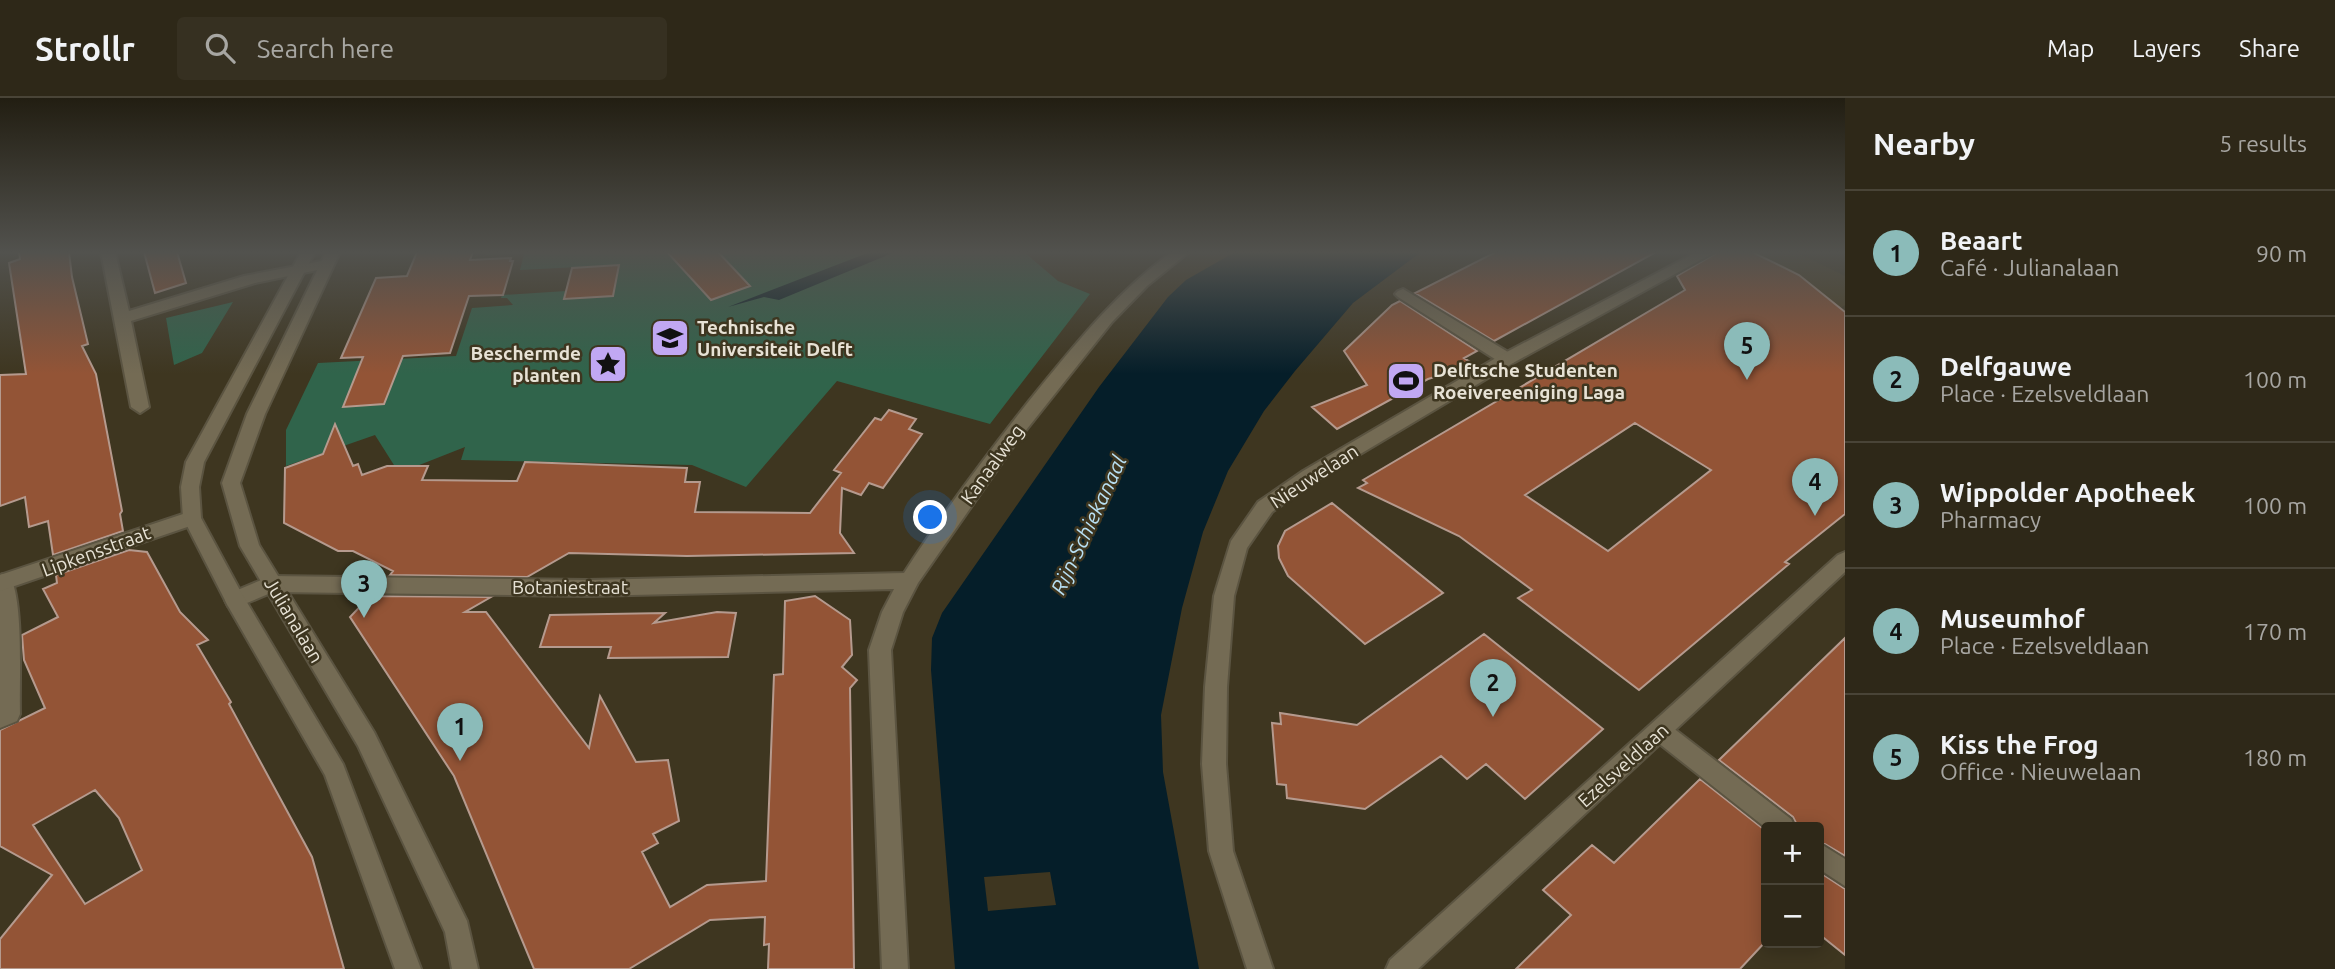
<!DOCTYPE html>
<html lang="en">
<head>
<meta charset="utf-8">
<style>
	:root { --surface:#2e2818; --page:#363021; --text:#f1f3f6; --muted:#a7a6a2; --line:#494437; --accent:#8bbbb9 }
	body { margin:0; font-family:Ubuntu,sans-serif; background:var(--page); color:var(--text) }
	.controls { position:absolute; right:21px; bottom:21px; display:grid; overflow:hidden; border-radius:7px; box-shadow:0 4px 18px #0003 }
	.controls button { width:63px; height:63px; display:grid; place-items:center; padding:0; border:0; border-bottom:2px solid var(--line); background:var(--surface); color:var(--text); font:35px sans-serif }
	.you { position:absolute; left:931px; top:420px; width:24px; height:24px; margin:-18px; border:5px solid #fff; border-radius:50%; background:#1a73e8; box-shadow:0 0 0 10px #1a73e833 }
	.badge { display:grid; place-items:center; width:46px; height:46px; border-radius:50%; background:var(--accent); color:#111; font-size:23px; font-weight:700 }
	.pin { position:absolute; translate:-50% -58px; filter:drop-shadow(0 2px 4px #0008) }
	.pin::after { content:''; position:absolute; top:37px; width:24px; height:21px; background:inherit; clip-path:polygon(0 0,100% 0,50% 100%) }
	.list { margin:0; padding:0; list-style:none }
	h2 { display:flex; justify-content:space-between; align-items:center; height:91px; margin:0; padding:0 28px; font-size:30px }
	h2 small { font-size:23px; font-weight:400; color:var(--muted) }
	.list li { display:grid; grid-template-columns:46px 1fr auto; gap:21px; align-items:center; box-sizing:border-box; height:126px; padding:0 28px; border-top:2px solid var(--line) }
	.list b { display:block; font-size:26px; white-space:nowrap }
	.list p { margin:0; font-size:23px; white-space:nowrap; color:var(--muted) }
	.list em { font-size:23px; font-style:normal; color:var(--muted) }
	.icon { flex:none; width:38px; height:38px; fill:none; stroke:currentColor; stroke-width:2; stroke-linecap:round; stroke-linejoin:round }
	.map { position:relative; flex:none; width:1845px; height:871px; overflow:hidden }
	header { display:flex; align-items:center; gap:42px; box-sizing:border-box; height:98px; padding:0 35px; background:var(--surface); border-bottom:2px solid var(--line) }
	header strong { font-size:33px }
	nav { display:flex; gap:38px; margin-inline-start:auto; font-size:24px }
	.search { width:490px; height:63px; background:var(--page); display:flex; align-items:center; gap:18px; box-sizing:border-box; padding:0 24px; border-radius:7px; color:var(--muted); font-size:26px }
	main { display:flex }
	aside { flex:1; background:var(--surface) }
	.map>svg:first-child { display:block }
	.built { fill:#493e21 }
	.green { fill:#30644b }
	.water { fill:#051e29 }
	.pier { fill:#3e3620 }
	.building { fill:#935436; stroke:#b59a8e; stroke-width:2; fill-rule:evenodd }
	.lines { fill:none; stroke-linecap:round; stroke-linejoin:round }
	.service-casing { stroke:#5b5441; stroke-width:4 }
	.minor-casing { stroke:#5b5441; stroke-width:4 }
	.secondary-casing { stroke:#5b5441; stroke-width:4 }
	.service { fill:#746b54; fill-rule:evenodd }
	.minor { fill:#746b54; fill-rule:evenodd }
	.secondary { fill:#746b54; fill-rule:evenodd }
	.labels { text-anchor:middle; stroke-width:5; stroke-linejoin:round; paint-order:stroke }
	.poi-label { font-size:19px; font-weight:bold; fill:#e7e2d5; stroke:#3e3620; text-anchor:start }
	.street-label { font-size:19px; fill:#e7e2d5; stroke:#3e3620 }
	.water-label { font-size:21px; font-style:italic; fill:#b8e0f4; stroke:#3e3620 }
</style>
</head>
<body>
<header>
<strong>Strollr</strong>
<div class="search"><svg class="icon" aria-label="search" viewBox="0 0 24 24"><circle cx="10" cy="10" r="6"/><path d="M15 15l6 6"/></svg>Search here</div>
<nav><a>Map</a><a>Layers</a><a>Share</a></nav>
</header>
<main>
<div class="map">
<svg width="1845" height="871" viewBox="0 0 1845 871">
	<rect width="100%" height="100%" fill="#3e3620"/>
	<path class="built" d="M 1753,154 L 1796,154 L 1845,178 L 1845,207 L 1790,243 L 1683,195 Z"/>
	<path class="green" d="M 486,154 L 1024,154 L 1058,183 L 1090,196 L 990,326 L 837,283 L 746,389 L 692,367 L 461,362 L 465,349 L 399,375 L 375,337 L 286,368 L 286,332 L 318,265 L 456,258 L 472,210 L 513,207 L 507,200 L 501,200 L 502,197 L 566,193 L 565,201 L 613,198 L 618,167 L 520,172 L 524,156 L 485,157 Z
		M 233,204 L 202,255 L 174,267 L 166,220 Z"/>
	<path class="water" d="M 870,154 L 895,154 L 779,202 L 764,199 L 728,209 Z
		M 1235,154 L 1421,154 L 1353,205 L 1295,273 L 1264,313 L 1228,373 L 1203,434 L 1182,510 L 1161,617 L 1163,674 L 1199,871 L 955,871 L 931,572 L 932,540 L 942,515 L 1099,289 L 1168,199 L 1186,182 Z"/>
	<path class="pier" d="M 1050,774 L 1056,807 L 988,813 L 984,779 Z"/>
	<path class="building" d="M 19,154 L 69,154 L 72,179 L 88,246 L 82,248 L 96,276 L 122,413 L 120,416 L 123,433 L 53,457 L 48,423 L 29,429 L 25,399 L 0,408 L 0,277 L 26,276 L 9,165 L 20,161 Z
		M 144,154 L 177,154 L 186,185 L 155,195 Z
		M 417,154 L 473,154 L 470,162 L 511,160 L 510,163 L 513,163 L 503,197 L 469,198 L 450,255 L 403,258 L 384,306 L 343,309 L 363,259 L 341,260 L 376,180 L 407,178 Z
		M 667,154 L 718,154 L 750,188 L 711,202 Z
		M 1496,154 L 1656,154 L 1494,243 L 1415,195 Z
		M 1718,154 L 1752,154 L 1799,177 L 1845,214 L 1845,416 L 1785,464 L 1789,466 L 1639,592 L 1518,500 L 1532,492 L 1459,438 L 1358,390 L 1367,385 L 1363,382 L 1685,192 L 1677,178 ZM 1635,325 L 1711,372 L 1608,453 L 1525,397 Z
		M 619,167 L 613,198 L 564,201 L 572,170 Z
		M 1400,203 L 1477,253 L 1464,260 L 1475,267 L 1428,281 L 1337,331 L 1312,309 L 1367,287 L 1344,253 L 1392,207 Z
		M 889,312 L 916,321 L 909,331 L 922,336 L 883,390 L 869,385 L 861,397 L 842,390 L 840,435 L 854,455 L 687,458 L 569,455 L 527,479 L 390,477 L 393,473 L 353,453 L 338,453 L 284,425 L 285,370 L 323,356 L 335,326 L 353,368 L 358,366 L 362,377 L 387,368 L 428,368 L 422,382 L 517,383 L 525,364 L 687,370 L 685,384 L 700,384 L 695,414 L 810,415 L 841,375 L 834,372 L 849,353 L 875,320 L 881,322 Z
		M 1332,405 L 1443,495 L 1365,546 L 1288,478 L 1279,460 L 1278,448 L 1285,433 Z
		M 129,452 L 147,454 L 180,514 L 208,542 L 197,547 L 231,604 L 229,606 L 312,759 L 344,871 L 0,871 L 0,841 L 52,777 L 0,748 L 0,632 L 45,610 L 24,562 L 22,537 L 58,519 L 43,491 L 57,485 L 56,477 ZM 95,692 L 119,720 L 142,772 L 85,806 L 33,727 Z
		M 370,498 L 491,499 L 465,514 L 486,514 L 589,650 L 600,598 L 636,664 L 668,662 L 679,723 L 653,736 L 658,745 L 642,754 L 670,809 L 707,787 L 766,783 L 774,577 L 783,576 L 785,503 L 815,498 L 850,522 L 852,557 L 842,569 L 857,582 L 850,590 L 854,871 L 768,871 L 769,846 L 764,847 L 765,819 L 710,822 L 629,871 L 534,871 L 454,678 L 350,519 Z
		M 717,514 L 736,515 L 728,559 L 608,560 L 611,549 L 540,549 L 550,517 L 665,515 L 654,525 Z
		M 1484,536 L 1603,631 L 1525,701 L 1486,666 L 1467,681 L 1441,658 L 1365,711 L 1287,700 L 1286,687 L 1277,686 L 1272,625 L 1281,626 L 1280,615 L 1357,627 Z
		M 1845,540 L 1845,758 L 1825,746 L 1819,747 L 1819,729 L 1798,729 L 1793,719 L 1719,662 Z
		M 1700,681 L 1766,733 L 1766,843 L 1740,871 L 1516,871 L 1571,817 L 1543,792 L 1592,747 L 1614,765 Z
		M 1819,774 L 1845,791 L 1845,857 L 1819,836 Z"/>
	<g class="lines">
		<g class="service-casing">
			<path id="service" d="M 1403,191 L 1513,257 L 1515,261 L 1513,265 L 1501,265 L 1398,199 L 1395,196 L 1398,193 Z
				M 3,476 L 10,478 C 24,505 19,583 20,616 L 17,623 L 0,630 L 0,477 Z
				M 1660,623 L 1668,626 L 1791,721 L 1795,729 L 1766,730 L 1652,640 L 1649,633 L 1652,626 Z
				M 1824,748 L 1845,761 L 1845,788 L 1819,771 L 1819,750 Z"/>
		</g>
		<g class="minor-casing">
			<path id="minor" d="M 101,154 L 115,154 L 129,213 L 244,178 L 327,162 L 334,166 L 327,170 L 255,185 L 131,223 L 149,309 L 140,315 L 131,309 Z
				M 1172,154 L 1189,154 L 1147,188 L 1112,224 L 1015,346 L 918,485 L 903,514 L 891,552 L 908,871 L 882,871 L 869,552 L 882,514 L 894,491 L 588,498 L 273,494 L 235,510 L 228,508 L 225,502 L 228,496 L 271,478 L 588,482 L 904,475 C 942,416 985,359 1029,303 C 1073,249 1115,195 1172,154 Z
				M 1697,154 L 1715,154 L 1513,265 L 1315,383 L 1272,414 L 1247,450 L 1234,498 L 1227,589 L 1226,666 L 1233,753 L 1273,871 L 1247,871 L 1209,753 L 1202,666 L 1205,589 L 1214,498 L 1231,443 L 1258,404 L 1303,373 L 1501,257 Z
				M 192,413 L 199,415 L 201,420 L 199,425 L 0,493 L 0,477 Z
				M 1845,454 L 1845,474 L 1418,871 L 1386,871 L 1390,862 L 1838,457 Z"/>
		</g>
		<g class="secondary-casing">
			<path id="secondary" d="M 301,154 L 315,154 L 204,364 L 199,389 L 201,420 L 242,496 L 343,666 L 421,871 L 395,871 L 325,677 L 228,508 L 183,420 L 181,389 L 186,364 Z
				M 326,154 L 340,154 L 265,316 L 240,385 L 259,447 L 374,634 L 467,823 L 478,871 L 452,871 L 445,834 L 358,648 L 240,448 L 222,385 L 247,316 Z"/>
		</g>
		<use href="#service" class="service"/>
		<use href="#minor" class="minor"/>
		<use href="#secondary" class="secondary"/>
	</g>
	<linearGradient id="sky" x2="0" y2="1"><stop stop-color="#221e12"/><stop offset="0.56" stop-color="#52524e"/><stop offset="1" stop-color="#52524e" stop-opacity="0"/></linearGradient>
	<rect width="1845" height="276" fill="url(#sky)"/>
	<defs>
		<g id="university-square" transform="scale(2.0125)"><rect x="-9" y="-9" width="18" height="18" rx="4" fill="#c1a8f3" stroke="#3e3620"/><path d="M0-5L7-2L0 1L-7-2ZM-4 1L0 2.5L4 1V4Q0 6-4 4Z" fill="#111"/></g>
		<g id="sight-square" transform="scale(2.0125)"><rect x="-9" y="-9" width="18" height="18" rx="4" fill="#c1a8f3" stroke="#3e3620"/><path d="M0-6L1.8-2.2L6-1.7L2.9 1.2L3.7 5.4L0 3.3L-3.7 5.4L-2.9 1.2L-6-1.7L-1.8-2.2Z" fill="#111"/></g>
		<g id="stadium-square" transform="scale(2.0125)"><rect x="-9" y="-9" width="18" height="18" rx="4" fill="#c1a8f3" stroke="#3e3620"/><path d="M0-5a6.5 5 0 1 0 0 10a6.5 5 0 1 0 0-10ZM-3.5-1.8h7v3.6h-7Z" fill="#111"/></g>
	</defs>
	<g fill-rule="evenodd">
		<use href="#university-square" x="670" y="240"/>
		<use href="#sight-square" x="608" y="266"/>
		<use href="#stadium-square" x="1406" y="283"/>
	</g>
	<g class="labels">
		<g class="poi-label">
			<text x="697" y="236">Technische<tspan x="697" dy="22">Universiteit Delft</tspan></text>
			<text x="581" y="262" text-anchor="end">Beschermde<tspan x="581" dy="22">planten</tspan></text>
			<text x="1433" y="279">Delftsche Studenten<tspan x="1433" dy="22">Roeivereeniging Laga</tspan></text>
		</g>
		<g class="street-label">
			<text transform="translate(992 366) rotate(-54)" y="7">Kanaalweg</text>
			<text transform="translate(1314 378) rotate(-33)" y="7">Nieuwelaan</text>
			<text transform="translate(96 453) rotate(-20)" y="7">Lipkensstraat</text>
			<text x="570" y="496">Botaniestraat</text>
			<text transform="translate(294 522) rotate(59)" y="7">Julianalaan</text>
			<text transform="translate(1623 667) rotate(-42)" y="7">Ezelsveldlaan</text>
		</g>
		<g class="water-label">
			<text transform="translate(1089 427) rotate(-65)" y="7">Rijn-Schiekanaal</text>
		</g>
	</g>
</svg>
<div class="controls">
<button>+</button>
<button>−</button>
</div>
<div class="you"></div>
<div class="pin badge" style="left:460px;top:663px">1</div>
<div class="pin badge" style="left:1493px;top:619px">2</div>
<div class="pin badge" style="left:364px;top:520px">3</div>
<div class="pin badge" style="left:1815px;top:418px">4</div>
<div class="pin badge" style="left:1747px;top:282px">5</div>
</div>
<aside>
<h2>Nearby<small>5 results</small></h2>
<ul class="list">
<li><span class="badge">1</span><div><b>Beaart</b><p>Café · Julianalaan</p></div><em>90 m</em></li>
<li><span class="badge">2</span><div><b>Delfgauwe</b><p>Place · Ezelsveldlaan</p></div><em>100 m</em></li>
<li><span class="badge">3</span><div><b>Wippolder Apotheek</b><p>Pharmacy</p></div><em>100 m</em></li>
<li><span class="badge">4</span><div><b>Museumhof</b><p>Place · Ezelsveldlaan</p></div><em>170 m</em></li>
<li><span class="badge">5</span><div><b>Kiss the Frog</b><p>Office · Nieuwelaan</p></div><em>180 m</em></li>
</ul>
</aside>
</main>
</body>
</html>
